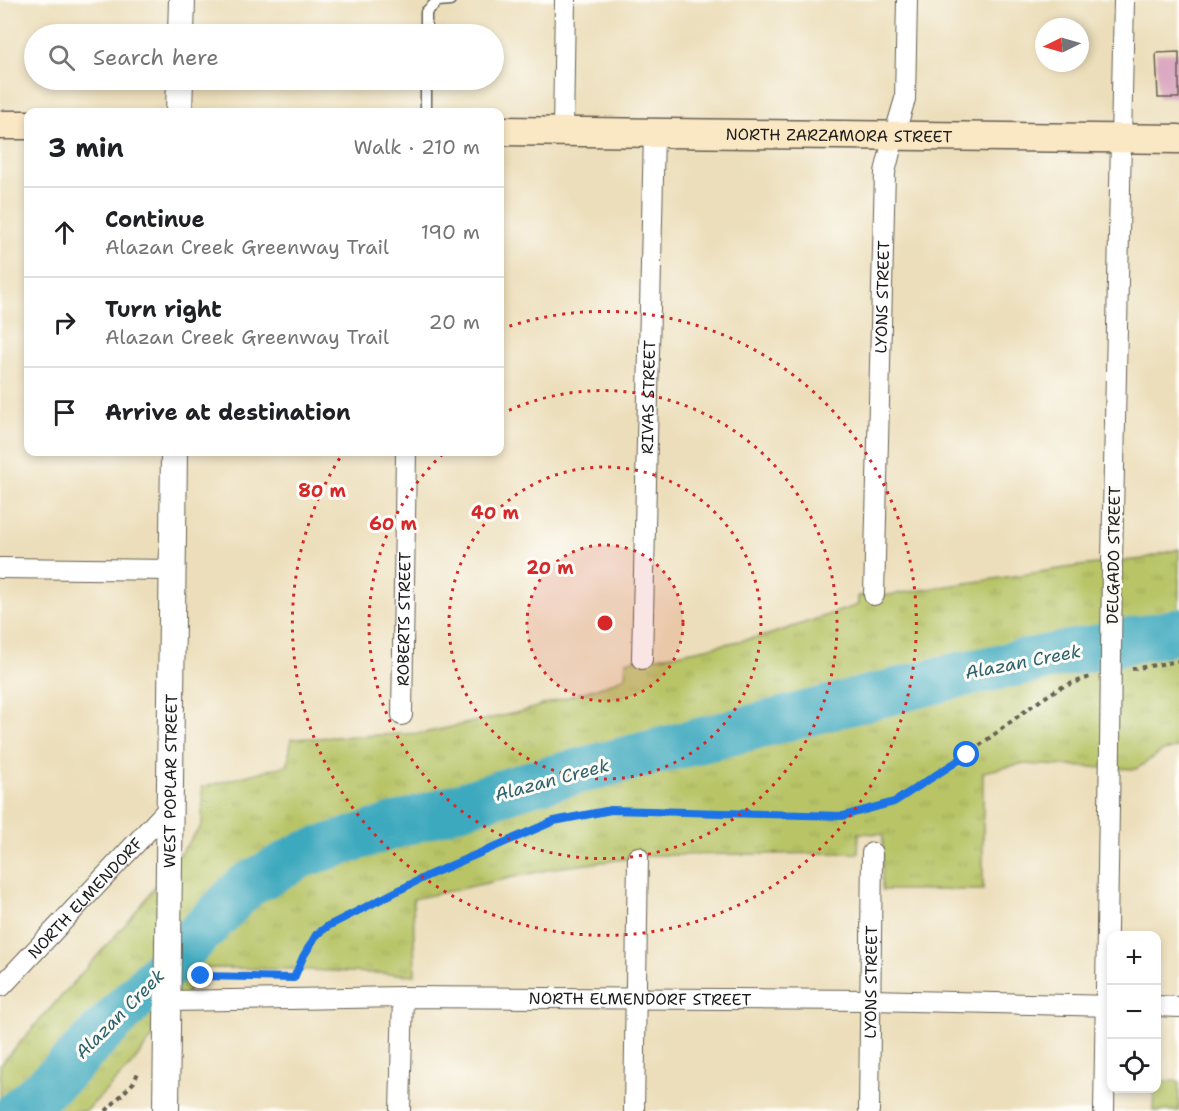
<!DOCTYPE html>
<html lang="en">
<head>
<meta charset="utf-8">
<style>
	:root { --surface:#fff; --page:#f6f6f6; --text:#202124; --muted:#757577; --line:#e0e0e0 }
	body { margin:0; font-family:"Shantell Sans",sans-serif; background:var(--page); color:var(--text) }
	.controls { position:absolute; right:18px; bottom:18px; display:grid; overflow:hidden; border-radius:12px; box-shadow:0 3px 9px #0003 }
	.controls button { width:54px; height:54px; display:grid; place-items:center; padding:0; border:0; border-bottom:2px solid var(--line); background:var(--surface); color:var(--text); font:30px sans-serif }
	.compass { position:absolute; left:1035px; top:18px; width:54px; height:54px; border-radius:50%; background:var(--surface); box-shadow:0 3px 9px #0003; rotate:265deg }
	.stop { position:absolute; width:18px; height:18px; margin:-14px; border:4px solid #1a73e8; border-radius:50%; background:#fff }
	.stop.end { background:#1a73e8; border-color:#fff; box-shadow:0 2px 6px #0008 }
	.list { margin:0; padding:0; list-style:none }
	h2 { display:flex; justify-content:space-between; align-items:center; height:78px; margin:0; padding:0 24px; font-size:26px }
	h2 small { font-size:20px; font-weight:400; color:var(--muted) }
	.list li { display:grid; grid-template-columns:39px 1fr auto; gap:18px; align-items:center; box-sizing:border-box; height:90px; padding:0 24px; border-top:2px solid var(--line) }
	.list b { display:block; font-size:22px; white-space:nowrap }
	.list p { margin:0; font-size:20px; white-space:nowrap; color:var(--muted) }
	.list em { font-size:20px; font-style:normal; color:var(--muted) }
	.icon { flex:none; width:33px; height:33px; fill:none; stroke:currentColor; stroke-width:2; stroke-linecap:round; stroke-linejoin:round }
	.map { position:relative; flex:none; width:1179px; height:1111px; overflow:hidden }
	.search { position:absolute; background:var(--surface); box-shadow:0 3px 9px #0003; left:24px; top:24px; width:480px; height:66px; display:flex; align-items:center; gap:15px; box-sizing:border-box; padding:0 21px; border-radius:33px; color:var(--muted); font-size:22px }
	.panel { position:absolute; background:var(--surface); box-shadow:0 3px 9px #0003; left:24px; top:108px; width:480px; height:348px; border-radius:12px }
	.map>svg:first-child { display:block }
	.grass { fill:url(#grass-tufts); stroke:#6a7041; stroke-width:1.5 }
	.pitch { fill:#b8c466; stroke:#6a7041; stroke-width:1.5 }
	.lines { fill:none; stroke-linecap:round; stroke-linejoin:round }
	.river { stroke:#3ea9be; stroke-width:46 }
	.building { fill:#d8a2bd }
	.service-casing { stroke:#656053; stroke-width:13 }
	.minor-casing { stroke:#656053; stroke-width:22 }
	.tertiary-casing { stroke:#656053; stroke-width:28 }
	.secondary-casing { stroke:#656053; stroke-width:31 }
	.path { stroke:#656053; stroke-width:4; stroke-dasharray:4.5 4.5; stroke-linecap:butt }
	.service { stroke:#fff; stroke-width:10 }
	.minor { stroke:#fff; stroke-width:20 }
	.tertiary { stroke:#fff; stroke-width:26 }
	.secondary { stroke:#fae7c3; stroke-width:28 }
	.minor-bridge-casing { stroke:#656053; stroke-width:22; stroke-linecap:butt }
	.minor-bridge { stroke:#fff; stroke-width:20 }
	.route { stroke:#1a73e8; stroke-width:8 }
	.ring { fill:none; stroke:#d62828; stroke-width:3; stroke-dasharray:3 6 }
	.labels { text-anchor:middle; stroke-width:6; stroke-linejoin:round; paint-order:stroke }
	.street-label { font-size:16px; fill:#1c1c1c; stroke:#fdfcf7 }
	.water-label { font-size:18px; font-style:italic; fill:#2d626d; stroke:#fdfcf7 }
	.centre { fill:#d62828; stroke:#fdfcf7; stroke-width:3 }
	.ring-label { font-size:18px; text-anchor:middle; font-weight:bold; fill:#d62828; stroke:#fdfcf7; stroke-width:6; stroke-linejoin:round; paint-order:stroke }
</style>
</head>
<body>
<div class="map">
<svg width="1179" height="1111" viewBox="0 0 1179 1111">
	<defs>
		<pattern id="grass-tufts" width="24" height="20" patternUnits="userSpaceOnUse" patternTransform="scale(1.5)"><rect width="24" height="20" fill="#b8c466"/><path d="M3 7l-1-3M5 7V3M7 7l1-3M15 17l-1-3M17 17v-4M19 17l1-3" fill="none" stroke="#9ea858"/></pattern>
	</defs>
	<rect width="100%" height="100%" fill="#fdfcf7"/>
	<filter id="ink" filterUnits="userSpaceOnUse"><feTurbulence type="fractalNoise" baseFrequency=".0167" numOctaves="2"/><feDisplacementMap in="SourceGraphic" scale="12" xChannelSelector="R" yChannelSelector="G"/><feConvolveMatrix kernelMatrix="1 2 1 2 8 2 1 2 1" color-interpolation-filters="sRGB"/></filter>
	<filter id="wash" filterUnits="userSpaceOnUse"><feTurbulence type="fractalNoise" baseFrequency=".008" numOctaves="4" result="noise"/><feDisplacementMap in="SourceGraphic" scale="24" xChannelSelector="R" yChannelSelector="G"/><feGaussianBlur stdDeviation="1.35" result="paint"/><feColorMatrix in="noise" values="0 0 0 0 0 0 0 0 0 0 0 0 0 0 0 0 0 1.4 0 .05"/><feComposite in="paint" operator="in"/></filter>
	<g filter="url(#wash)">
		<rect width="100%" height="100%" fill="#ecdeba"/>
		<path class="grass" d="M 1179,549 L 1179,747 L 1163,751 L 1136,769 L 1020,764 L 983,772 L 983,890 L 882,890 L 883,834 L 859,833 L 858,853 L 656,855 L 556,868 L 413,899 L 415,975 L 287,969 L 206,968 L 132,1064 L 86,1111 L 0,1111 L 0,1065 L 131,918 L 202,825 L 202,787 L 288,765 L 291,739 L 424,733 L 524,711 L 606,685 L 625,677 L 626,661 L 673,655 L 768,635 L 858,605 L 858,596 L 889,595 L 1079,566 L 1142,559 Z"/>
		<path class="pitch" d="M 1157,1081 L 1179,1081 L 1179,1111 L 1153,1111 L 1154,1089 L 1156,1088 Z"/>
		<g class="lines">
			<path class="river" d="M 19,1111 L 63,1072 L 246,886 L 302,855 L 532,783 L 959,675 L 1179,631"/>
		</g>
		<g id="blocks">
			<path class="building" d="M 1179,52 L 1179,98 L 1158,98 L 1156,53 Z"/>
		</g>
	</g>
	<g filter="url(#ink)">
		<use href="#blocks" fill-opacity="0" stroke="#656053" stroke-width="1.5"/>
		<g class="lines">
			<g class="service-casing">
				<path id="service" d="M 426,34 L 426,12 L 438,1 L 450,0
					M 426,80 L 426,112"/>
			</g>
			<g class="minor-casing">
				<g id="minor">
					<path d="M 563,132 L 565,0"/>
					<path d="M 1112,561 L 1124,0"/>
					<path d="M 0,568 L 173,570"/>
					<path id="s1" d="M 874,595 L 885,172 L 894,136 L 905,99 L 907,0"/>
					<path id="s2" d="M 642,659 L 654,133"/>
					<path id="s3" d="M 402,715 L 406,452"/>
					<path id="s4" d="M 0,986 L 2,986 L 170,807"/>
					<path id="s5" d="M 168,1001 L 403,997 L 871,1000 L 1112,1006"/>
					<path d="M 1156,1006 L 1179,1007"/>
					<path d="M 400,1111 L 403,997"/>
					<path d="M 634,1111 L 638,857"/>
					<path id="s6" d="M 869,1111 L 872,853"/>
					<path d="M 1104,1111 L 1110,747"/>
				</g>
			</g>
			<g class="tertiary-casing">
				<g id="tertiary">
					<path d="M 181,34 L 182,0"/>
					<path d="M 179,112 L 180,80"/>
					<path id="s7" d="M 166,1111 L 174,452"/>
				</g>
			</g>
			<g class="secondary-casing">
				<g id="secondary">
					<path d="M 0,125 L 28,125"/>
					<path id="s8" d="M 500,131 L 1179,139"/>
				</g>
			</g>
			<path class="path" d="M 1132,669 L 1179,661
				M 295,976 L 303,957 L 312,945 L 316,935 L 329,926 L 429,875 L 554,821 L 611,810 L 843,816 L 894,802 L 967,755 L 1029,708 L 1059,688 L 1090,677
				M 106,1111 L 134,1082 L 139,1070"/>
			<use href="#service" class="service"/>
			<use href="#minor" class="minor"/>
			<use href="#tertiary" class="tertiary"/>
			<use href="#secondary" class="secondary"/>
			<g class="minor-bridge-casing">
				<path id="minor-bridge" d="M 1110,747 L 1112,561"/>
			</g>
			<use href="#minor-bridge" class="minor-bridge"/>
		</g>
	</g>
	<g class="lines" filter="url(#ink)">
		<path class="route" d="M 201,976 L 294,978 L 303,957 L 316,935 L 328,926 L 429,875 L 554,821 L 611,810 L 843,816 L 894,802 L 967,755"/>
	</g>
	<circle cx="605" cy="623" r="78" fill="#d62828" fill-opacity=".12"/>
	<g class="ring">
		<circle cx="605" cy="623" r="78"/>
		<circle cx="605" cy="623" r="156"/>
		<path d="M501 414A234 234 0 1 1 445 452"/>
		<path d="M501 329A312 312 0 1 1 343 453"/>
	</g>
	<g class="labels">
		<g class="street-label">
			<text dy="6" stroke="none"><textPath href="#s8" startOffset="339">NORTH ZARZAMORA STREET</textPath></text>
			<text dy="6" stroke="none"><textPath href="#s1" startOffset="298">LYONS STREET</textPath></text>
			<text dy="6" stroke="none"><textPath href="#s2" startOffset="262">RIVAS STREET</textPath></text>
			<text transform="translate(1113 555) rotate(-89)" y="6">DELGADO STREET</text>
			<text dy="6" stroke="none"><textPath href="#s3" startOffset="96">ROBERTS STREET</textPath></text>
			<text dy="6" stroke="none"><textPath href="#s7" startOffset="330">WEST POPLAR STREET</textPath></text>
			<text dy="6" stroke="none"><textPath href="#s4" startOffset="123">NORTH ELMENDORF</textPath></text>
			<text dy="6" stroke="none"><textPath href="#s6" startOffset="129">LYONS STREET</textPath></text>
			<text dy="6" stroke="none"><textPath href="#s5" startOffset="472">NORTH ELMENDORF STREET</textPath></text>
		</g>
		<g class="water-label">
			<text transform="translate(1023 662) rotate(-11)" y="6">Alazan Creek</text>
			<text transform="translate(552 780) rotate(-15)" y="6">Alazan Creek</text>
			<text transform="translate(120 1014) rotate(-45)" y="6">Alazan Creek</text>
		</g>
	</g>
	<circle cx="605" cy="623" r="9" class="centre"/>
	<g class="ring-label">
		<text x="322" y="497">80 m</text>
		<text x="495" y="519">40 m</text>
		<text x="393" y="530">60 m</text>
		<text x="550" y="574">20 m</text>
	</g>
</svg>
<div class="controls">
<button>+</button>
<button>−</button>
<button><svg class="icon" aria-label="locate" viewBox="0 0 24 24"><circle cx="12" cy="12" r="6"/><path d="M12 2v4M12 18v4M2 12h4M18 12h4"/></svg></button>
</div>
<svg class="compass" viewBox="-18 -18 36 36"><path d="M0-13l5 13h-10z" fill="#e53935"/><path d="M0 13l5-13h-10z" fill="#757577"/></svg>
<div class="stop" style="left:967px;top:755px"></div>
<div class="stop end" style="left:201px;top:976px"></div>
<div class="search"><svg class="icon" aria-label="search" viewBox="0 0 24 24"><circle cx="10" cy="10" r="6"/><path d="M15 15l6 6"/></svg>Search here</div>
<section class="panel">
<h2>3 min<small>Walk · 210 m</small></h2>
<ul class="list">
<li><svg class="icon" aria-label="ahead" viewBox="0 0 24 24"><path d="M12 20V5M6 11l6-6 6 6"/></svg><div><b>Continue</b><p>Alazan Creek Greenway Trail</p></div><em>190 m</em></li>
<li><svg class="icon" aria-label="right" viewBox="0 0 24 24"><path d="M7 20v-9h11M14 6l5 5-5 5"/></svg><div><b>Turn right</b><p>Alazan Creek Greenway Trail</p></div><em>20 m</em></li>
<li><svg class="icon" aria-label="arrive" viewBox="0 0 24 24"><path d="M6 21V4h12l-3 4 3 4H6"/></svg><div><b>Arrive at destination</b></div></li>
</ul>
</section>
</div>
</body>
</html>
